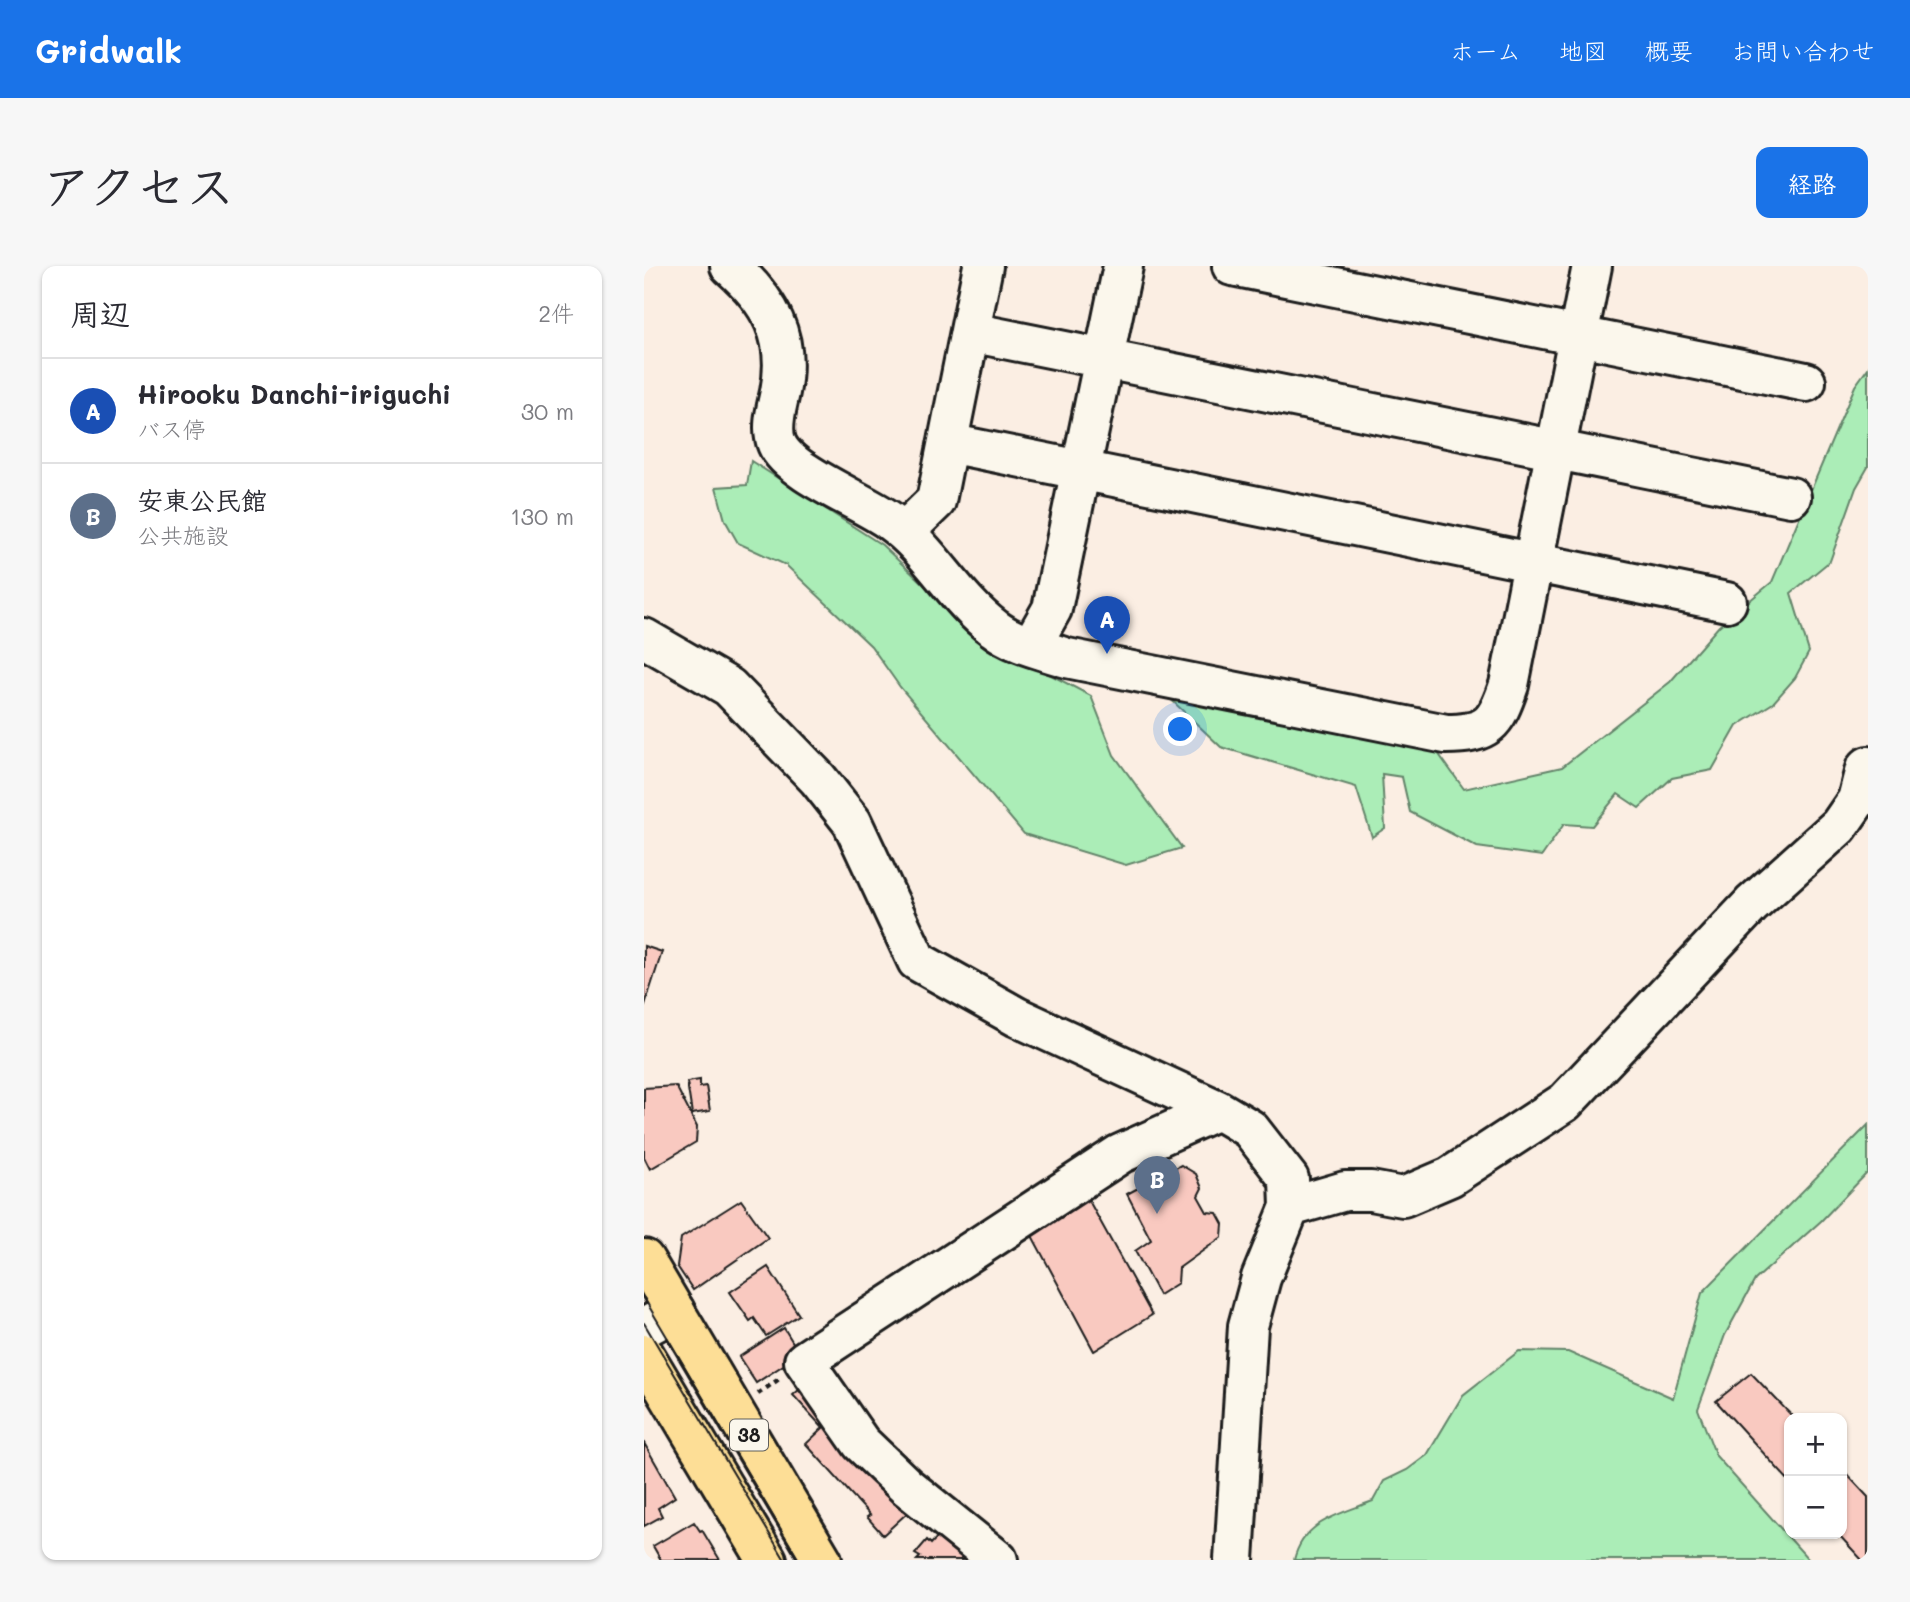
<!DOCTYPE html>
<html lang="ja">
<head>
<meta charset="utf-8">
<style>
	:root { --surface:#fff; --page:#f7f7f7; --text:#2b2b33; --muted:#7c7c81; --line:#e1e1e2; --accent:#1a73e8 }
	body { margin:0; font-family:Mali,"Klee One",sans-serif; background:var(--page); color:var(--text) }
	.controls { position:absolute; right:21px; bottom:21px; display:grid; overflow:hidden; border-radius:14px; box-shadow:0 2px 5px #0004 }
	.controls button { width:63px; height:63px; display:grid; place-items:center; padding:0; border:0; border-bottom:2px solid var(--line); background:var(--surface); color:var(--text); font:35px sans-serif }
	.you { position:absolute; left:537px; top:464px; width:24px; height:24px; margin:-18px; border:5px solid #fff; border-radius:50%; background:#1a73e8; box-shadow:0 0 0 10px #1a73e833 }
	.badge { display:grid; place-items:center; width:46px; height:46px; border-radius:50%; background:var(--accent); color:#fff; font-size:23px; font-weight:700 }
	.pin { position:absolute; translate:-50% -58px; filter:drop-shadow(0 2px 4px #0008) }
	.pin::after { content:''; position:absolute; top:37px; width:24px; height:21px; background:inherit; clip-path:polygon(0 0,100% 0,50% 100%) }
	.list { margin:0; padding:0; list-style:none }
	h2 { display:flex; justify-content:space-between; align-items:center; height:91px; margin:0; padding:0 28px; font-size:30px }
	h2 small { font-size:23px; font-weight:400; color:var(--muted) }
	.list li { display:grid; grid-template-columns:46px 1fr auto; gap:21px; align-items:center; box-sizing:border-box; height:105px; padding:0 28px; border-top:2px solid var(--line) }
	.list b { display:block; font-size:26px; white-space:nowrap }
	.list p { margin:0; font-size:23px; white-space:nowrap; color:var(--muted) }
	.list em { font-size:23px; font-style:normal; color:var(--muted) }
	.map { position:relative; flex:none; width:1224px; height:1294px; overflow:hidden; border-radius:14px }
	header { display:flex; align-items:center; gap:42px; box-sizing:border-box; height:98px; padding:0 35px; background:var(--accent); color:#fff }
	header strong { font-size:33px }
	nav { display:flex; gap:38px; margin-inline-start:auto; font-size:24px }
	.intro { display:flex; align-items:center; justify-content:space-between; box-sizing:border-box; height:168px; padding:0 42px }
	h1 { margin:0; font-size:49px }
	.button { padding:18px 32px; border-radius:14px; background:var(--accent); color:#fff; font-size:24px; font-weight:700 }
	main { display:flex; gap:42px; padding:0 42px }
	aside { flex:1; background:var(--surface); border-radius:14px; box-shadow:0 2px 5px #0004 }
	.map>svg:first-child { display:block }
	.green { fill:#abedb7; stroke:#64846a; stroke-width:2 }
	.building { fill:#f9c9c0; stroke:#1c1c1c; stroke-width:2 }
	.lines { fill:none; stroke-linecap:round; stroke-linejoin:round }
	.minor-casing { stroke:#1c1c1c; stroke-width:44 }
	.major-casing { stroke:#1c1c1c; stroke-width:44 }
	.path { stroke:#1c1c1c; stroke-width:4.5; stroke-dasharray:5 5; stroke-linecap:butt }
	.minor { stroke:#fbf7ec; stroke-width:38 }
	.major { stroke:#fdde96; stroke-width:38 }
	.tram { stroke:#1c1c1c; stroke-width:2 }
	.labels { text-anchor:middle; stroke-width:7; stroke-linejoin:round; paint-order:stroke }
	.shield { fill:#fbf7ec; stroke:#5f5e5a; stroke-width:2 }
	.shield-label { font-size:19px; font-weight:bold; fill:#1c1c1c }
</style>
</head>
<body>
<header>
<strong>Gridwalk</strong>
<nav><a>ホーム</a><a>地図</a><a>概要</a><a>お問い合わせ</a></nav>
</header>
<div class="intro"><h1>アクセス</h1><a class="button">経路</a></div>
<main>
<aside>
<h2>周辺<small>2件</small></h2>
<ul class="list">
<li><span class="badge" style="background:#1a4fb4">A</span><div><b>Hirooku Danchi-iriguchi</b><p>バス停</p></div><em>30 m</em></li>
<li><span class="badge" style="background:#5c6f8a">B</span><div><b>安東公民館</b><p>公共施設</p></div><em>130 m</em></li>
</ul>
</aside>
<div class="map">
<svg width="1224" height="1294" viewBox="0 0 1224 1294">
	<rect width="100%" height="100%" fill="#fbeee3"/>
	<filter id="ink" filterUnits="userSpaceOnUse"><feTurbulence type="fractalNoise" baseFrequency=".0143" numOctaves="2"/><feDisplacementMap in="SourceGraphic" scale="14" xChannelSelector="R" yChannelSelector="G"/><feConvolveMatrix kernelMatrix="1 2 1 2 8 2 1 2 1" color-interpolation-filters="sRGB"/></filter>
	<g filter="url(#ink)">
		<path class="green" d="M 1224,102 L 1224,201 L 1212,222 L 1186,295 L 1147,327 L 1165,386 L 1151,412 L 1129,437 L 1093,460 L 1068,504 L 1028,512 L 995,542 L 974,528 L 948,560 L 920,558 L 898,590 L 833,581 L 766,546 L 758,511 L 738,508 L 741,562 L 728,571 L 712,521 L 577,481 L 519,426 L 791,483 L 820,523 L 918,501 L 1026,416 L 1075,360 L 1128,316 L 1211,120 Z
			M 107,195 L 238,279 L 335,371 L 447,430 L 470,489 L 538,582 L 482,599 L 380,568 L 256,421 L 227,380 L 142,299 L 94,277 L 81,254 L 72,221 L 103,219 Z
			M 1224,859 L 1224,906 L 1177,955 L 1111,1014 L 1081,1069 L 1054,1143 L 1072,1190 L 1165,1294 L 650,1294 C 659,1255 696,1248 729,1235 L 740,1215 L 763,1204 L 783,1189 L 819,1129 L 875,1085 L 924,1086 L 1029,1132 L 1058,1027 Z"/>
		<path class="building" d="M 0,680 L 18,686 L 0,742 Z
			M 56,814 L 56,821 L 62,820 L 66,845 L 48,848 L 43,816 Z
			M 32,820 L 53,861 L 52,876 L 6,903 L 0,891 L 0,822 Z
			M 537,899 L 552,908 L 558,922 L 554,930 L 563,946 L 573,947 L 579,958 L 578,971 L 535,1002 L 534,1017 L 515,1029 L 491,985 L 507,974 L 483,928 Z
			M 444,933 L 508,1049 L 450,1085 L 386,966 Z
			M 97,934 L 124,972 L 49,1024 L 33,1000 L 37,972 Z
			M 124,1001 L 155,1049 L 122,1070 L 110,1052 L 106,1055 L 86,1026 Z
			M 140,1062 L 156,1088 L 112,1117 L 95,1091 Z
			M 1107,1107 L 1150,1152 L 1145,1152 L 1145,1215 L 1072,1135 Z
			M 163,1117 L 273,1238 L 239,1269 L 223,1251 L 226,1249 L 162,1178 L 179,1162 L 149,1129 Z
			M 0,1177 L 31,1231 L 14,1242 L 18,1250 L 0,1260 Z
			M 1198,1203 L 1224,1231 L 1224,1294 L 1218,1294 L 1194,1268 L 1198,1268 Z
			M 50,1256 L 56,1265 L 58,1264 L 76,1294 L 17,1294 L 9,1280 Z
			M 295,1269 L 324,1294 L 273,1294 L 276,1291 L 271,1288 L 283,1274 L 287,1278 Z"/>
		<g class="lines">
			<g class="minor-casing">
				<path id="minor" d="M 86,0 C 126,35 147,71 136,126 C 133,141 126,162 133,178 C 145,207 219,235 246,255 C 287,284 310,332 350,362 C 370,378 399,384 423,392 L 802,468 C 844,468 852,458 865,419 L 948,0
					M 588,0 L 1162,116
					M 326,66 L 1147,231
					M 304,177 L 1083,336
					M 260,266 L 292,235 L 339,0
					M 0,372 L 85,421 L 174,513 L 208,556 L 273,695 L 373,751 L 574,844 L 606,863 L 645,913 L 646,941 L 617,1012 L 604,1060 L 590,1294
					M 387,380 L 408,343 L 479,0
					M 646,941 L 701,925 L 727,925 L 759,931 L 806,911 L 921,836 L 1108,638 L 1195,560 L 1213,534 L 1221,503 L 1224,500
					M 0,1062 L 31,1045
					M 354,1294 L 262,1220 L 217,1177 L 160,1095 L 476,888 L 574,844"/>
			</g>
			<g class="major-casing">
				<path id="major" d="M 0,993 L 178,1294
					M 0,1088 L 123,1294"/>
			</g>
			<path class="path" d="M 114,1128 L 135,1113"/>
			<use href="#minor" class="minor"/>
			<use href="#major" class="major"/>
			<path class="tram" d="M 0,1032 L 155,1294
				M 0,1057 L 141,1294"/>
		</g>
	</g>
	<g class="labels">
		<rect class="shield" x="86" y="1153.5" width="38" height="31" rx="5"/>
		<g class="shield-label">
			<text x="105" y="1176">38</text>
		</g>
	</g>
</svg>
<div class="controls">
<button>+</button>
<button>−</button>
</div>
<div class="you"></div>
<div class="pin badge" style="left:463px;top:388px;background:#1a4fb4">A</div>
<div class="pin badge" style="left:513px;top:948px;background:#5c6f8a">B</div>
</div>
</main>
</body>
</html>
